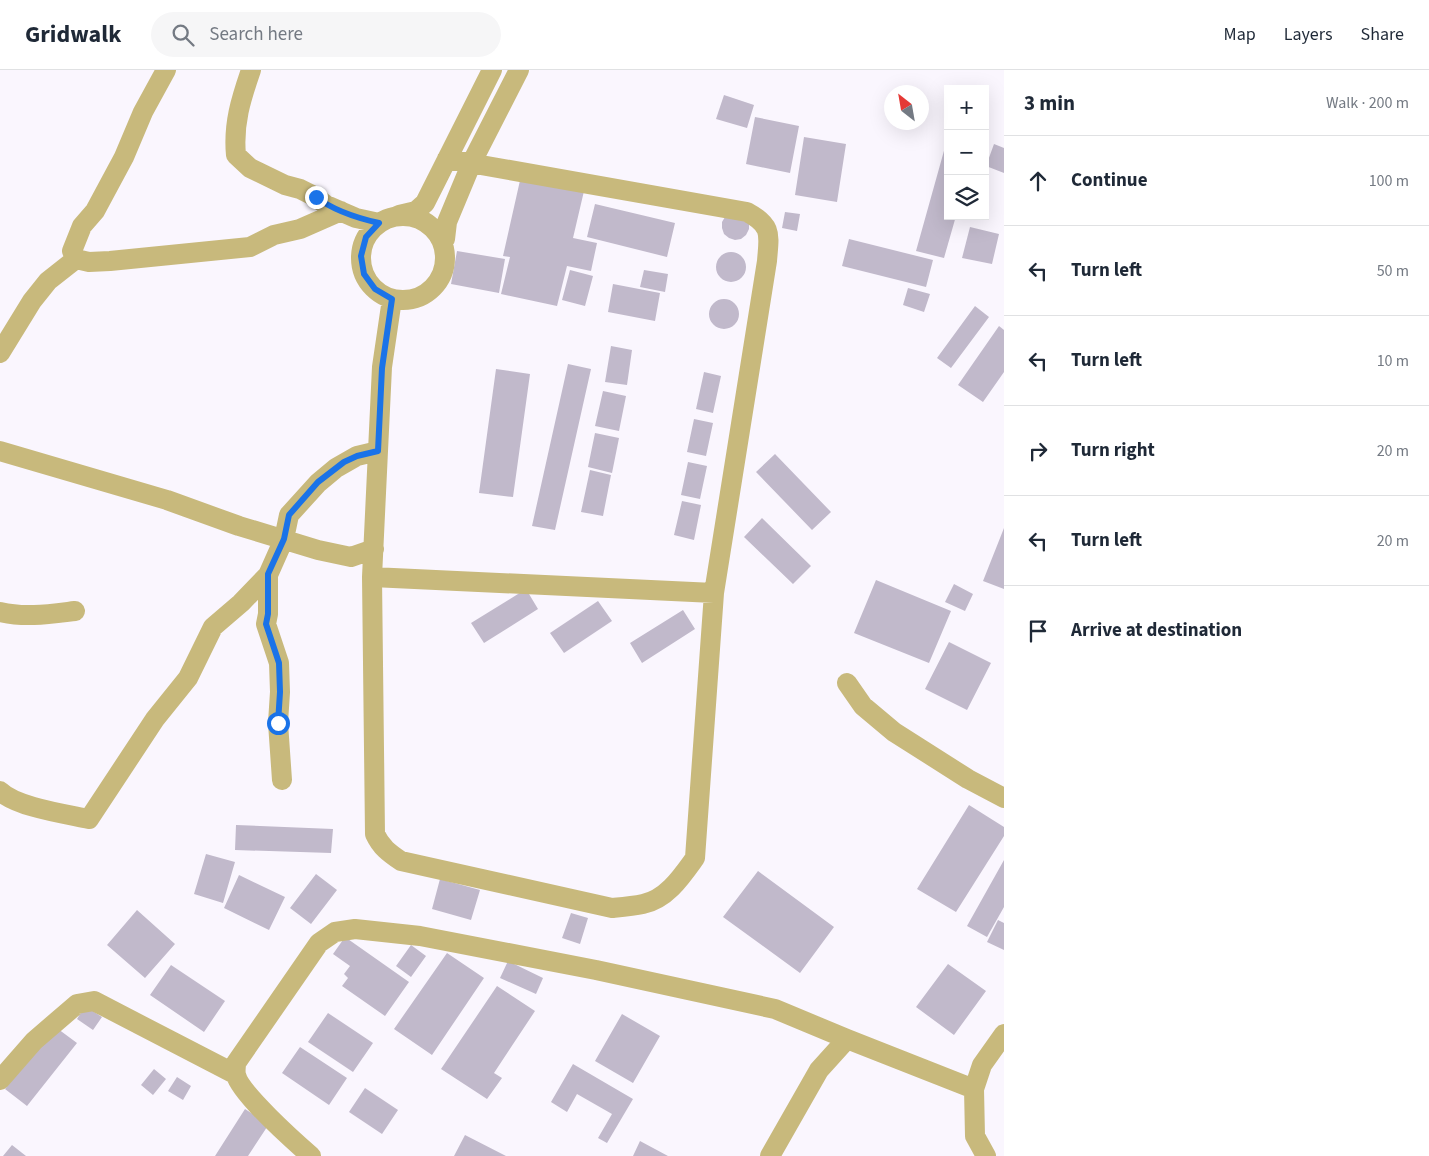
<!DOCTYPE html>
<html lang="en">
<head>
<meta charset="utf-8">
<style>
	:root { --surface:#fff; --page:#f6f6f7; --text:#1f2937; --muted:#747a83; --line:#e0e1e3 }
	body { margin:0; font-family:"Source Sans 3",sans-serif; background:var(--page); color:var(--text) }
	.controls { position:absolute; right:15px; top:15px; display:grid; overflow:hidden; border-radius:0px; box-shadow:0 5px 20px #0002 }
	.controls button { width:45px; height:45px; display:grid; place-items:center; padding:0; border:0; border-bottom:1px solid var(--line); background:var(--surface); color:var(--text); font:25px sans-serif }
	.compass { position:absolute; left:884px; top:15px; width:45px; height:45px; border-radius:50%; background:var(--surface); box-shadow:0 5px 20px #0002; rotate:329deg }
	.stop { position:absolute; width:15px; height:15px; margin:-11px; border:4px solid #1a73e8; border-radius:50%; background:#fff }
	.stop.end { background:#1a73e8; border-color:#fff; box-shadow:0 1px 5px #0008 }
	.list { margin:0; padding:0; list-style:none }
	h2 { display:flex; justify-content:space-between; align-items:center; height:65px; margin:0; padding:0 20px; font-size:21px }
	h2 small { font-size:16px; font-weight:400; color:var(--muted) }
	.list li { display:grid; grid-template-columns:32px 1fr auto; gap:15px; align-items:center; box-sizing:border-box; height:90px; padding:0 20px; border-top:1px solid var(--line) }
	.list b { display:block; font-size:19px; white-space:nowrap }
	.list em { font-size:16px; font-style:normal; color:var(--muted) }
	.icon { flex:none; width:28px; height:28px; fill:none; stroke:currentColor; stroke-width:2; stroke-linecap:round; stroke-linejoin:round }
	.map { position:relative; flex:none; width:1004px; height:1086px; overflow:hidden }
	header { display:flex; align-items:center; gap:30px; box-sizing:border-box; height:70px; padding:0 25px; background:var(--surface); border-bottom:1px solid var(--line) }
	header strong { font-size:24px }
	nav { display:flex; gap:28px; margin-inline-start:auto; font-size:18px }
	.search { width:350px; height:45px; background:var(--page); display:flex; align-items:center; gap:12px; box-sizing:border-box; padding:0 18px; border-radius:28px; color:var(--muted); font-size:19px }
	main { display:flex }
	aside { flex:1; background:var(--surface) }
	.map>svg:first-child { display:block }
	.building { fill:#c1b9cb }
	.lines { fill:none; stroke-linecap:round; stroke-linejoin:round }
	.street { stroke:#c8b97c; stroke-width:20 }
	.route { stroke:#1a73e8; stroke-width:6 }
</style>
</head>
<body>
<header>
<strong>Gridwalk</strong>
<div class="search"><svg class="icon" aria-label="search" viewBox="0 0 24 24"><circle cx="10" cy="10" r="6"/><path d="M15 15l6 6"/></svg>Search here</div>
<nav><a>Map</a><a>Layers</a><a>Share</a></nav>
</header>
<main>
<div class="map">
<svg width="1004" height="1086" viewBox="0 0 1004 1086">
	<rect width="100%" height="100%" fill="#faf6fe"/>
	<path class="building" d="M 724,25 L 754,35 L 747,58 L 716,49 Z
		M 755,47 L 799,56 L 790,103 L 746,94 Z
		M 804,67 L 846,74 L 837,132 L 795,125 Z
		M 947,70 L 948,146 L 956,146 L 944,188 L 916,181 Z
		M 994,74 L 1004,78 L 1004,103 L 986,96 Z
		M 521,106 L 584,121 L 573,168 L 597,173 L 591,201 L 567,196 L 557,236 L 501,224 L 510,187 L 503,186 Z
		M 595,134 L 675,153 L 667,187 L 587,167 Z
		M 785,142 L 800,144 L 797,161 L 782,158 Z
		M 725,147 L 749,152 L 749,159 L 746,165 L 741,169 L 735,170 L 729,168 L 724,164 L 722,158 L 722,152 Z
		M 970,157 L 999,164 L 992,194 L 962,188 Z
		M 849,169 L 933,190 L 926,217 L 842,196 Z
		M 457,181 L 505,189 L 499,223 L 451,214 Z
		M716 197a15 15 0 1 1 30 0a15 15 0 1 1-30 0Z
		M 570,200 L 593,206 L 585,236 L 562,230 Z
		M 644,200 L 668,204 L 665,222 L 640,217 Z
		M 613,214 L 660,223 L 655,251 L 608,242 Z
		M 908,218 L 930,224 L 924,242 L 903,235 Z
		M709 244a15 15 0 1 1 30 0a15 15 0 1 1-30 0Z
		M 975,236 L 989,247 L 951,298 L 937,288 Z
		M 999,256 L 1004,260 L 1004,302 L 983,332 L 958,315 Z
		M 611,276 L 632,280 L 627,315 L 605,312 Z
		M 568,294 L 591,299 L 555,460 L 532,456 Z
		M 496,299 L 530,304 L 513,427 L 479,423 Z
		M 704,302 L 721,306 L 713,343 L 696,339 Z
		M 603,321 L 626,326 L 619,361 L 595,356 Z
		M 694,349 L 713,353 L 706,386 L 687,382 Z
		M 595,363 L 619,368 L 612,403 L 588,397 Z
		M 775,384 L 831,442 L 812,460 L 756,402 Z
		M 688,392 L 707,396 L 700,429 L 681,425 Z
		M 590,400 L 611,405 L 603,446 L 581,442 Z
		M 682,431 L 701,435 L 694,470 L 674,465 Z
		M 762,448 L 811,496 L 793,514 L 744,467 Z
		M 1004,458 L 1004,519 L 983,511 Z
		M 876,510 L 951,541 L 929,593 L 854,563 Z
		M 954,514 L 973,524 L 965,541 L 945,532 Z
		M 526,519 L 538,539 L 484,573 L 471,553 Z
		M 598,531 L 612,551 L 564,583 L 550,563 Z
		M 683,540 L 695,559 L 642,593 L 630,573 Z
		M 949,572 L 991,593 L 967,640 L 925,619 Z
		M 969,735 L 1004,757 L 1004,766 L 956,842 L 917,819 Z
		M 236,755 L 333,759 L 331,783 L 235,780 Z
		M 206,784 L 235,792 L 223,833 L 194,824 Z
		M 1004,790 L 1004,837 L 987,867 L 967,856 Z
		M 758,801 L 834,857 L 800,903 L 723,847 Z
		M 316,804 L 337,820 L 311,854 L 290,838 Z
		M 239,805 L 285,827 L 269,860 L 224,838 Z
		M 440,809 L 480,820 L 471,850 L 432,839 Z
		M 137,840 L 175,874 L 145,908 L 107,875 Z
		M 571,843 L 588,848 L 580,874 L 562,868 Z
		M 998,850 L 1004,853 L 1004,880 L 987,872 Z
		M 345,867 L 409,912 L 385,946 L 342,916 L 348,908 L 344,904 L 350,896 L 333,884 Z
		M 411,875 L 426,886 L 411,907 L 396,896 Z
		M 447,883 L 484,908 L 432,985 L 394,959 Z
		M 508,891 L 543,908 L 536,924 L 500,908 Z
		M 948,894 L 986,921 L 954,965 L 916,937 Z
		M 171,895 L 225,931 L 204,962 L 150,925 Z
		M 497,916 L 535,941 L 494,1003 L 502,1008 L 487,1029 L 441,999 Z
		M 85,936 L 102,947 L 93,960 L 77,949 Z
		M 328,943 L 373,973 L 353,1002 L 308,972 Z
		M 622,944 L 660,966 L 633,1013 L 595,991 Z
		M 54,956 L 77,973 L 27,1036 L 5,1019 Z
		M 300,977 L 347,1008 L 329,1035 L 282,1003 Z
		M 573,994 L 633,1029 L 607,1073 L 598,1068 L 612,1044 L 577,1024 L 567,1042 L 551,1032 Z
		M 154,999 L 166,1009 L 153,1025 L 141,1015 Z
		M 177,1007 L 191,1016 L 183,1030 L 168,1021 Z
		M 365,1018 L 398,1040 L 382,1064 L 349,1042 Z
		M 245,1039 L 269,1054 L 248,1086 L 215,1086 Z
		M 465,1065 L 506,1086 L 454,1086 Z
		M 640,1071 L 668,1086 L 633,1086 Z
		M 12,1075 L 26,1086 L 3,1086 Z"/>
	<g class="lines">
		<path class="street" d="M 166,0 L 143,42 L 124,87 L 95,141 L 82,156 L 72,181 L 76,189 L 89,192 L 110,191 L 250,177 L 274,165 L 300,159 L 341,141
			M 251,0 C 241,29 233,54 236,85 L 250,98 L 285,115 L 300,119 L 316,127 L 326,135 L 356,148 L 379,153
			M 399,145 L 416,141 L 425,133 L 492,0
			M361 188a42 42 0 1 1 84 0a42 42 0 1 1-84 0Z
			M 443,171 L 445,169 L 447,152 L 472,92 L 519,0
			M 392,229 L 382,297 L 372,507 L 375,764 C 381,777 389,783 401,791 L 612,838 C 622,837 633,836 643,834 C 667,829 682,806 695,788 L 714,523 L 767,191 C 769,165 773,156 747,142 L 447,89
			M 0,283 L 32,231 L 48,211 L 76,189
			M 0,381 L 167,430 L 239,456 L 318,480 L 351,487 L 374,479
			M 268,505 L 268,544 L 266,554 L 279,593 L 280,622 L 278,653 L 282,710
			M 372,507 L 714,523
			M 0,542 C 25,548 50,544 75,541
			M 847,613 L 863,636 L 894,662 L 968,709 L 1004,728
			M 0,721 C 16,737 66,744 89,749 L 155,649 L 188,608 L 213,557 L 241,533 L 268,505 L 284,469 L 289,445 L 318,413 L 336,398 L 357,386 L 378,381
			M 0,1010 L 34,971 L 77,934 L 94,931 L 235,1004
			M 311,1086 C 295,1072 240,1023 236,1005 C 235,1001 236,997 236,993 L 319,873 L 335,862 L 355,859 L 420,866 L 596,900 L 775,939 L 847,969 L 974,1019
			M 770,1086 L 819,1000 L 847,969
			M 986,1086 L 975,1066 L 974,1019 L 982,995 L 1004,964"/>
	</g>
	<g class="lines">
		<path class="route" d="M 278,653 L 280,622 L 279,593 L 266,554 L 268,544 L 268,504 L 284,469 L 289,445 L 318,412 L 344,392 L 357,386 L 378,381 L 382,298 L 392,229 L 375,219 L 364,204 L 361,186 L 366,167 L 379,153 C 357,148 334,141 316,127"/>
	</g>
</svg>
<div class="controls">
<button>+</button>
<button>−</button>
<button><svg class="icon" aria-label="layers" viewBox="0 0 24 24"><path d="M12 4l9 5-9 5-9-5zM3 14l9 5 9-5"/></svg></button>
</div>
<svg class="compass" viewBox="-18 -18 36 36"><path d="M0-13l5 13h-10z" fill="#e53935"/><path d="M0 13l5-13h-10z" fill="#747a83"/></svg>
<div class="stop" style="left:278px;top:653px"></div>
<div class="stop end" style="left:316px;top:127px"></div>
</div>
<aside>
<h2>3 min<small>Walk · 200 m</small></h2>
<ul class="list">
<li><svg class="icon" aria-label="ahead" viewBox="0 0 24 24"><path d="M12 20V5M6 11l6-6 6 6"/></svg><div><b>Continue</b></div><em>100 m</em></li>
<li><svg class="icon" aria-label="left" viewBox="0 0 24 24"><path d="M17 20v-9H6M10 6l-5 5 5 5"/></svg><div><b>Turn left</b></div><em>50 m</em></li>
<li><svg class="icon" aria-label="left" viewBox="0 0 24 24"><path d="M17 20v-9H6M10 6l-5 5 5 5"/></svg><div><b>Turn left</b></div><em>10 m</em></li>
<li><svg class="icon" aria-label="right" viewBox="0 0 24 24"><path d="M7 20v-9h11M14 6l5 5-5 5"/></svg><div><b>Turn right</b></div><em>20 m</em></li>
<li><svg class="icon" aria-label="left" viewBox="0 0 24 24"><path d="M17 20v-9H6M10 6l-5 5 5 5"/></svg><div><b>Turn left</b></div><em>20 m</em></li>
<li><svg class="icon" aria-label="arrive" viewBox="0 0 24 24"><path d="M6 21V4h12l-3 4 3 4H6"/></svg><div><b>Arrive at destination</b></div></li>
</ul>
</aside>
</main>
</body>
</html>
